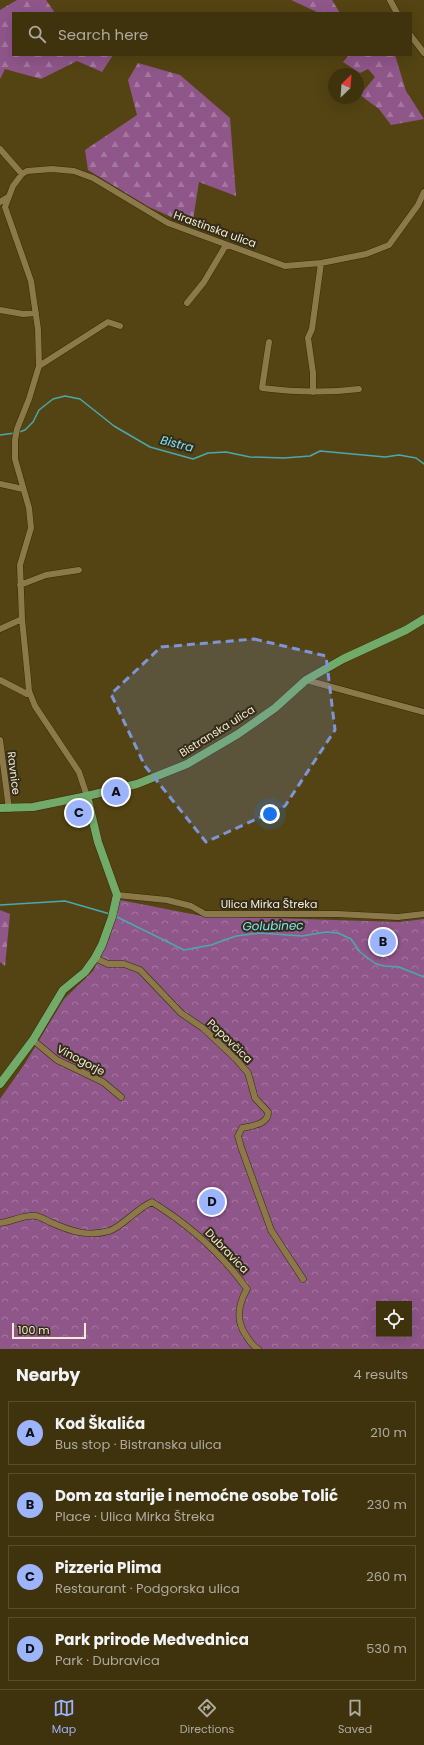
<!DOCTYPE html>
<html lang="en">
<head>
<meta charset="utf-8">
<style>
	:root { --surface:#3f330e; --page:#4a3f1c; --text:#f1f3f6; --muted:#adaa9e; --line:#584e2e; --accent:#9cb4fd }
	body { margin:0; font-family:Poppins,sans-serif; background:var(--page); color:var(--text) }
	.controls { position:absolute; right:12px; bottom:12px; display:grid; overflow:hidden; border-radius:0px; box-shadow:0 4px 16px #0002 }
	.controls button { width:36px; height:36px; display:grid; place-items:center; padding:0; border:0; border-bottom:1px solid var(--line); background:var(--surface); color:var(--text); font:20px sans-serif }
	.compass { position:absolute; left:328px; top:68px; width:36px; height:36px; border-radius:50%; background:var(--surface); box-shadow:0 4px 16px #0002; rotate:25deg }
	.scale { position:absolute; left:12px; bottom:10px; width:74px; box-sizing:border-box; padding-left:4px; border:2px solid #f4ebd2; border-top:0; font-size:11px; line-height:14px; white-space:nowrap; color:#f4ebd2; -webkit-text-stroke:3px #332c18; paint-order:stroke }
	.you { position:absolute; left:270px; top:814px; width:14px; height:14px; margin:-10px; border:3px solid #fff; border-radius:50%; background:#1a73e8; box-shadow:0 0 0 6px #1a73e833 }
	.badge { display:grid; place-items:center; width:26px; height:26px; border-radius:50%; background:var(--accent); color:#111; font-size:13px; font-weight:700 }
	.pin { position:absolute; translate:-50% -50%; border:2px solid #fff; box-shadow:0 1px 4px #0006 }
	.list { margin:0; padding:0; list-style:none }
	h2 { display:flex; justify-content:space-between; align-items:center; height:52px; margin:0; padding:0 16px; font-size:17px }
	h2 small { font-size:13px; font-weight:400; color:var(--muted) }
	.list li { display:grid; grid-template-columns:26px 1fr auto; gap:12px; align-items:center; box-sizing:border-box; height:64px; margin:0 8px 8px; padding:0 8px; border:1px solid var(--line); border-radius:0px }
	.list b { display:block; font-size:15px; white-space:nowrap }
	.list p { margin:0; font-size:13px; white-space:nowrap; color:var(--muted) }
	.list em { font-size:13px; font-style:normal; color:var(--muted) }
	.icon { flex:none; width:22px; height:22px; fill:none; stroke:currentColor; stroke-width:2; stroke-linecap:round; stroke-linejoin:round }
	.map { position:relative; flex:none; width:424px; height:1349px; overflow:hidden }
	.search { position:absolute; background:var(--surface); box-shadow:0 4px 16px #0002; left:12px; right:12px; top:12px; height:44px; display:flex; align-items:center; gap:10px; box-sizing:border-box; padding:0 14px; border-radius:0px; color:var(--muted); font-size:15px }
	.sheet { height:340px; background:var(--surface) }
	nav { display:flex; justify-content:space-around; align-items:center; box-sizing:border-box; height:56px; border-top:1px solid var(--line); background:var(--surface); font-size:11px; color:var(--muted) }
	nav a { display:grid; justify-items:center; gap:2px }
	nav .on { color:var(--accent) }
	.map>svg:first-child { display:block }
	.forest { fill:url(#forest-firs) }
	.park { fill:url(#park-crowns); fill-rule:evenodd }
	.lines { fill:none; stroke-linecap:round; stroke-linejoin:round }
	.stream { stroke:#49a9ae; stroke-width:1.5 }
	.minor-casing { stroke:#372b05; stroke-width:7 }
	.major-casing { stroke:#372b05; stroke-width:9 }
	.minor { stroke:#8b794a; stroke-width:6 }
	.major { stroke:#72aa69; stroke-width:8 }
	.marked { fill:#7e95d5; fill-opacity:0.2; stroke:#7e95d5; stroke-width:3; stroke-dasharray:8 5; stroke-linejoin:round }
	.labels { text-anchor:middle; stroke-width:4; stroke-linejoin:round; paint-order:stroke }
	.street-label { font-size:11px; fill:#f4ebd2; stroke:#332c18 }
	.water-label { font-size:12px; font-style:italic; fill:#81e3f4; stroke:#332c18 }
</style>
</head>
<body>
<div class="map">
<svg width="424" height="1349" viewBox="0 0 424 1349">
	<defs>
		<pattern id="forest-firs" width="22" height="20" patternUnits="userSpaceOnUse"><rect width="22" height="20" fill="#8f568a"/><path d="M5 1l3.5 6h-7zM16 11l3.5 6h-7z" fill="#a5779f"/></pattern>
		<pattern id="park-crowns" width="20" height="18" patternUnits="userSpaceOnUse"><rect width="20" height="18" fill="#8f568a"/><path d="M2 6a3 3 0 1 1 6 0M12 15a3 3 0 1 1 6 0" fill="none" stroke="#a5779f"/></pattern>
	</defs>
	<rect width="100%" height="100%" fill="#544413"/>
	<path class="forest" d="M 17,0 L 46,0 L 55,13 L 13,13 L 13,55 L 113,55 L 102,72 L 77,61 L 41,79 L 5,69 L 0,79 L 0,10 Z
		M 291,0 L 332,0 L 340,13 L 319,13 Z
		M 349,55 L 395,55 L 406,91 L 424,119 L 391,125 L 379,109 L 360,95 L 375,77 L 368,69 L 360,73 L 343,62 Z
		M 138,63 L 180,75 L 230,118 L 236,196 L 199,182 L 192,226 L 149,207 L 88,170 L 85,150 L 137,115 L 128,80 Z
		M 0,910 L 10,914 L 5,966 L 0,962 Z"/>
	<path class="park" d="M 120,900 L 202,916 L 400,922 L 424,919 L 424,1349 L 0,1349 L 0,1099 L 24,1065 L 64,999 L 93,971 L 109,939 ZM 379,1304 L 409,1304 L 409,1334 L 379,1334 Z"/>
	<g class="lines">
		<path class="stream" d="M 19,432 L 25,430 L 33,422 L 39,410 L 53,399 L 65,396 L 80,399 L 114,426 L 150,447 L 193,459 L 208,453 L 226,452 L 250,457 L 284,458 L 310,456 L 320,451 L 385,457 L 399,455 L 416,458 L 424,464
			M 0,435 L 15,433
			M 0,905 L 65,901 L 110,914
			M 115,916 L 184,950 L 211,945 L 236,936 L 259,933 L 302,936 L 326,932 L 338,933 L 351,939 L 360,952 L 376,964 L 384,966 L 399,967 L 424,977"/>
		<g class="minor-casing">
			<path id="minor" d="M 390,0 L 397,13
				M 411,36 L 424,53
				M 0,149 L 22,174
				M 0,202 L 8,197
				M 187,303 L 204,282 L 226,245
				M 0,310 L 23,314 L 36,313
				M 269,342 L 262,388 C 294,392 327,393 359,389
				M 39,366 L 108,322 L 120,326
				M 313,392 L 313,373 L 308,338 L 312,329 L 321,263
				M 0,484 L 23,489
				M 20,585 L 46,575 L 79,570
				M 0,629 L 22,619
				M 0,680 L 27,694 L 29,691
				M 306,680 L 424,712
				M 0,740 L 9,809
				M 87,796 L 79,772 L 35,706 L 29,691 L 28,679 L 22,619 L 20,565 L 31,528 L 29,508 L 15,459 L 15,440 L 17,429 L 29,399 L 39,366 L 38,329 L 31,281 L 5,207 L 13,186 L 22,174 L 27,171 L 52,169 L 74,171 L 93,178 L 168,223 L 285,266 L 321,263 L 366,254 L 389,245 L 418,205 L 424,192
				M 117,895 L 167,900 L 191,906 L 205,914 L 337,914 L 398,917 L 424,914
				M 95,958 L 108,964 L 124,964 L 140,970 L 181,1013 L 203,1028 L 236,1059 L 248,1073 L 255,1098 L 268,1112 C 269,1124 252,1126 242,1128 L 238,1136 L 241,1147 L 271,1230 L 303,1279
				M 33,1040 L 57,1060 L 103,1082 L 121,1097
				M 0,1223 C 12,1222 24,1214 36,1216 C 41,1217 46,1220 50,1222 C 70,1231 87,1237 109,1231 C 121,1228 137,1208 152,1202 C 189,1225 222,1254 247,1289 C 238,1305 235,1321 247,1337 C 250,1342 253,1346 258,1349"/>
		</g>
		<g class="major-casing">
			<path id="major" d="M 0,808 L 33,807 L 87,796 L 137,784 L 187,764 L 238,734 L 275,708 L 306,680 L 343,659 L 406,630 L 424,619
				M 0,1084 L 33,1040 L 63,990 L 85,972 L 95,958 L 102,945 L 112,917 L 117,895 L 98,842 L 87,796"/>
		</g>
		<use href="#minor" class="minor"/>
		<use href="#major" class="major"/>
	</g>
	<path class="marked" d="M 254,639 L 326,656 L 335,730 L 285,806 L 206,842 L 145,766 L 111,694 L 161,647 Z"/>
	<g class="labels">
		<g class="street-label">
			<text transform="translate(215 229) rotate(20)" y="4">Hrastinska ulica</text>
			<text transform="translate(217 731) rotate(-32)" y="4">Bistranska ulica</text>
			<text transform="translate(14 773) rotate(83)" y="4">Ravnice</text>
			<text x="269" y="908">Ulica Mirka Štreka</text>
			<text transform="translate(230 1041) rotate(44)" y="4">Popovčica</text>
			<text transform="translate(81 1060) rotate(28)" y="4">Vinogorje</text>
			<text transform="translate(227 1251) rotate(46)" y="4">Dubravica</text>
		</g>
		<g class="water-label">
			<text transform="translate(177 444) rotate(14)" y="4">Bistra</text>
			<text transform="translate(273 926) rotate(-1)" y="4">Golubinec</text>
		</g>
	</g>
</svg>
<div class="controls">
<button><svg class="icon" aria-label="locate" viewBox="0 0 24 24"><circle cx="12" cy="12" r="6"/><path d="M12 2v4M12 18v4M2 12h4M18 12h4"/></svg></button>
</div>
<svg class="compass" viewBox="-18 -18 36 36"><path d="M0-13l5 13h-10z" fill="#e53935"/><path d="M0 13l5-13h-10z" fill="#adaa9e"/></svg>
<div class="scale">100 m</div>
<div class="you"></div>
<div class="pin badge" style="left:116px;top:792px">A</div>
<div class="pin badge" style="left:383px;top:942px">B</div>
<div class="pin badge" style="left:79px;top:813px">C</div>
<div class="pin badge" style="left:212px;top:1202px">D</div>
<div class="search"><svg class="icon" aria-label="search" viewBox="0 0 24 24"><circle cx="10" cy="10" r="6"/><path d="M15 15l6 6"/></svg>Search here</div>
</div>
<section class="sheet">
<h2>Nearby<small>4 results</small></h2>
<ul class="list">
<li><span class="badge">A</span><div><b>Kod Škalića</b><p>Bus stop · Bistranska ulica</p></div><em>210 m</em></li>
<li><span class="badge">B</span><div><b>Dom za starije i nemoćne osobe Tolić</b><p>Place · Ulica Mirka Štreka</p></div><em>230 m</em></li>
<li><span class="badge">C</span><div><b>Pizzeria Plima</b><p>Restaurant · Podgorska ulica</p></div><em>260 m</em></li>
<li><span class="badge">D</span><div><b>Park prirode Medvednica</b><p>Park · Dubravica</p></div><em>530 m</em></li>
</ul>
</section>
<nav>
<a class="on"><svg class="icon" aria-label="map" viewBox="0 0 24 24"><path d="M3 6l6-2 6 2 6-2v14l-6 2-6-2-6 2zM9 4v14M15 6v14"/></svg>Map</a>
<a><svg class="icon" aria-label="directions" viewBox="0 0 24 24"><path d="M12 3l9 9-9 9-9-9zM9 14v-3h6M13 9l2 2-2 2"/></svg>Directions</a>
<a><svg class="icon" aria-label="saved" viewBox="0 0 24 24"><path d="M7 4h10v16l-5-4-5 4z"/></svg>Saved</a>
</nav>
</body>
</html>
